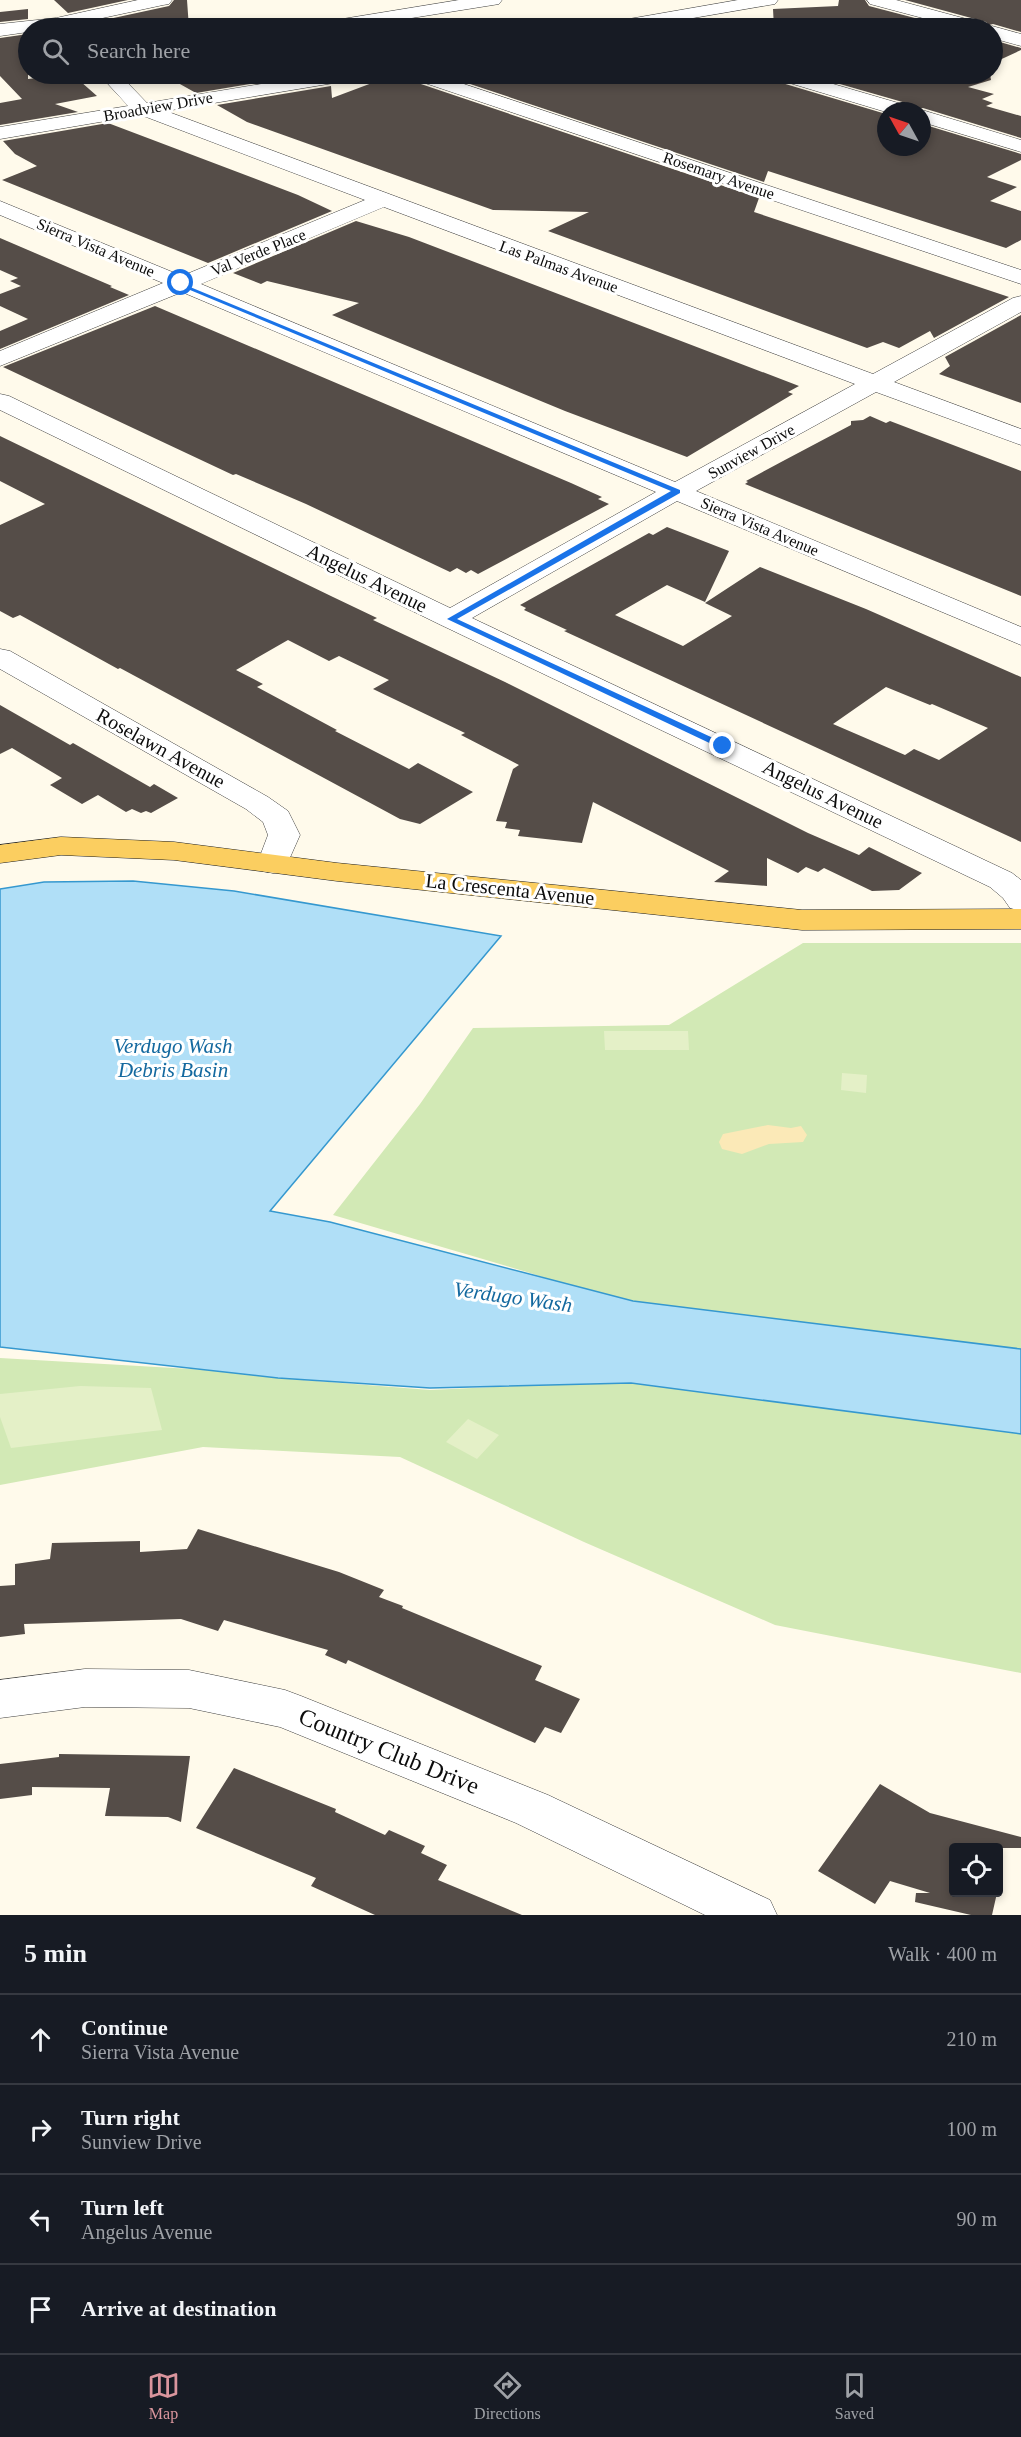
<!DOCTYPE html>
<html lang="en">
<head>
<meta charset="utf-8">
<style>
	:root { --surface:#171b24; --page:#20242c; --text:#f1f3f6; --muted:#9ea1a6; --line:#363941; --accent:#da959d }
	body { margin:0; font-family:Georgia,serif; background:var(--page); color:var(--text) }
	.controls { position:absolute; right:18px; bottom:18px; display:grid; overflow:hidden; border-radius:6px; box-shadow:0 3px 9px #0003 }
	.controls button { width:54px; height:54px; display:grid; place-items:center; padding:0; border:0; border-bottom:2px solid var(--line); background:var(--surface); color:var(--text); font:30px sans-serif }
	.compass { position:absolute; left:877px; top:102px; width:54px; height:54px; border-radius:50%; background:var(--surface); box-shadow:0 3px 9px #0003; rotate:310deg }
	.stop { position:absolute; width:18px; height:18px; margin:-14px; border:4px solid #1a73e8; border-radius:50%; background:#fff }
	.stop.end { background:#1a73e8; border-color:#fff; box-shadow:0 2px 6px #0008 }
	.list { margin:0; padding:0; list-style:none }
	h2 { display:flex; justify-content:space-between; align-items:center; height:78px; margin:0; padding:0 24px; font-size:26px }
	h2 small { font-size:20px; font-weight:400; color:var(--muted) }
	.list li { display:grid; grid-template-columns:39px 1fr auto; gap:18px; align-items:center; box-sizing:border-box; height:90px; padding:0 24px; border-top:2px solid var(--line) }
	.list b { display:block; font-size:22px; white-space:nowrap }
	.list p { margin:0; font-size:20px; white-space:nowrap; color:var(--muted) }
	.list em { font-size:20px; font-style:normal; color:var(--muted) }
	.icon { flex:none; width:33px; height:33px; fill:none; stroke:currentColor; stroke-width:2; stroke-linecap:round; stroke-linejoin:round }
	.map { position:relative; flex:none; width:1021px; height:1915px; overflow:hidden }
	.search { position:absolute; background:var(--surface); box-shadow:0 3px 9px #0003; left:18px; right:18px; top:18px; height:66px; display:flex; align-items:center; gap:15px; box-sizing:border-box; padding:0 21px; border-radius:33px; color:var(--muted); font-size:22px }
	.sheet { height:438px; background:var(--surface) }
	nav { display:flex; justify-content:space-around; align-items:center; box-sizing:border-box; height:84px; border-top:2px solid var(--line); background:var(--surface); font-size:16px; color:var(--muted) }
	nav a { display:grid; justify-items:center; gap:3px }
	nav .on { color:var(--accent) }
	.map>svg:first-child { display:block }
	.green { fill:#d2e9b5 }
	.sand { fill:#fbe9b7 }
	.pitch { fill:#e4f0c7 }
	.water { fill:#b0dff7; stroke:#3598cf; stroke-width:1.5 }
	.building { fill:#554d48; fill-rule:evenodd }
	.lines { fill:none; stroke-linecap:round; stroke-linejoin:round }
	.minor-casing { stroke:#3f3f3f; stroke-width:1 }
	.major-casing { stroke:#1d1d1d; stroke-width:1 }
	.minor { fill:#fff; fill-rule:evenodd }
	.major { fill:#fbce60; fill-rule:evenodd }
	.route { fill:#1a73e8 }
	.labels { text-anchor:middle; stroke-width:6; stroke-linejoin:round; paint-order:stroke }
	.far-street-label { font-size:16px; fill:#0c0c0c; stroke:#fff }
	.street-label { font-size:20px; fill:#0c0c0c; stroke:#fff }
	.water-label { font-size:21px; font-style:italic; fill:#14699f; stroke:#fff }
	.near-street-label { font-size:24px; fill:#0c0c0c; stroke:#fff }
</style>
</head>
<body>
<div class="map">
<svg width="1021" height="1915" viewBox="0 0 1021 1915">
	<rect width="100%" height="100%" fill="#fffaeb"/>
	<path class="green" d="M 803,943 L 1021,943 L 1021,1673 L 775,1625 L 584,1542 L 400,1457 L 203,1447 L 0,1485 L 0,1358 L 226,1371 L 278,1378 L 430,1390 L 600,1382 L 622,1303 L 527,1272 L 333,1215 L 420,1104 L 473,1028 L 669,1025 Z"/>
	<path class="sand" d="M 768,1125 L 791,1128 L 801,1126 L 807,1135 L 803,1142 L 769,1144 L 742,1154 L 722,1149 L 719,1142 L 723,1134 Z"/>
	<path class="pitch" d="M 604,1031 L 688,1031 L 689,1050 L 605,1050 Z
		M 842,1073 L 867,1075 L 866,1093 L 841,1090 Z
		M 80,1386 L 151,1388 L 162,1430 L 11,1448 L 0,1417 L 0,1394 Z
		M 468,1419 L 499,1435 L 477,1459 L 446,1442 Z"/>
	<path class="water" d="M 133,881 L 234,891 L 501,936 L 270,1211 L 330,1222 L 633,1301 L 1021,1349 L 1021,1434 L 631,1383 L 430,1388 L 278,1378 L 0,1347 L 0,889 L 44,882 Z"/>
	<path class="building" d="M 54,0 L 128,0 L 68,13 Z
		M 174,0 L 187,0 L 189,28 L 85,28 L 81,25 L 169,6 Z
		M 839,0 L 865,0 L 869,6 L 953,28 L 774,28 L 773,9 L 838,6 Z
		M 905,0 L 1021,0 L 1021,32 L 993,24 L 989,25 L 986,22 Z
		M 28,9 L 28,19 L 0,22 L 0,12 Z
		M 28,34 L 28,79 L 72,74 L 97,96 L 55,104 L 78,112 L 0,125 L 0,103 L 22,99 L 0,76 L 0,38 Z
		M 993,40 L 1021,48 L 1021,50 L 993,63 Z
		M 162,74 L 310,74 L 196,93 Z
		M 396,74 L 405,74 L 409,80 L 759,198 L 754,212 L 1009,297 L 934,338 L 930,331 L 899,348 L 883,342 L 867,348 L 548,231 L 589,212 L 493,210 L 247,122 L 217,105 L 331,86 L 332,98 Z
		M 440,74 L 626,74 L 635,76 L 641,74 L 768,74 L 772,80 L 886,114 L 886,147 L 922,147 L 922,124 L 1021,154 L 1021,160 L 987,177 L 1017,187 L 990,201 L 1021,211 L 1021,240 L 1006,248 L 768,171 L 764,182 Z
		M 805,74 L 990,74 L 991,80 L 968,87 L 994,94 L 982,99 L 993,103 L 986,106 L 1021,116 L 1021,138 L 923,108 L 917,109 L 913,105 Z
		M 108,123 L 298,195 L 332,211 L 208,263 L 2,180 L 37,166 L 15,154 L 3,141 Z
		M 356,221 L 409,237 L 799,386 L 788,392 L 793,394 L 687,457 L 565,411 L 332,315 L 359,303 L 267,281 L 261,284 L 233,273 Z
		M 0,238 L 112,286 L 110,287 L 129,295 L 0,349 L 0,331 L 28,319 L 0,306 L 0,294 L 21,286 L 10,281 L 18,278 L 0,270 Z
		M 155,306 L 571,483 L 602,497 L 598,499 L 609,504 L 478,574 L 471,570 L 466,573 L 457,568 L 450,572 L 306,504 L 236,474 L 233,475 L 3,367 Z
		M 1021,315 L 1021,403 L 939,374 L 950,366 L 945,357 Z
		M 870,416 L 886,423 L 890,421 L 1021,471 L 1021,596 L 745,484 L 748,482 L 746,481 L 783,461 L 851,425 L 851,421 L 863,420 Z
		M 0,436 L 333,597 L 377,618 L 373,620 L 505,682 L 808,833 L 859,855 L 869,847 L 922,873 L 899,890 L 872,891 L 824,868 L 818,872 L 806,867 L 798,873 L 767,858 L 767,886 L 714,882 L 729,871 L 593,802 L 582,843 L 518,836 L 520,830 L 505,828 L 507,822 L 496,821 L 513,769 L 519,765 L 461,735 L 465,733 L 373,689 L 389,680 L 339,656 L 329,661 L 288,640 L 236,670 L 263,684 L 257,687 L 337,730 L 335,731 L 409,769 L 418,763 L 473,792 L 420,824 L 400,819 L 120,668 L 118,669 L 20,615 L 13,618 L 0,611 L 0,525 L 45,504 L 0,481 Z
		M 667,527 L 729,551 L 705,602 L 667,585 L 615,615 L 683,646 L 732,616 L 705,603 L 760,567 L 866,609 L 1021,677 L 1021,842 L 564,631 L 567,630 L 524,610 L 526,608 L 520,605 L 649,533 L 653,535 ZM 886,687 L 930,705 L 932,704 L 988,728 L 939,760 L 914,749 L 905,755 L 833,724 Z
		M 0,705 L 70,745 L 73,743 L 150,787 L 154,784 L 178,798 L 151,813 L 146,811 L 141,813 L 132,809 L 126,812 L 98,795 L 82,804 L 50,785 L 62,778 L 12,748 L 0,754 Z
		M 198,1529 L 339,1572 L 384,1590 L 379,1597 L 403,1606 L 402,1608 L 542,1666 L 535,1680 L 580,1699 L 561,1733 L 545,1727 L 535,1743 L 348,1660 L 346,1664 L 325,1655 L 328,1650 L 224,1620 L 218,1631 L 181,1619 L 24,1624 L 25,1634 L 0,1637 L 0,1586 L 15,1585 L 15,1564 L 50,1559 L 52,1543 L 140,1541 L 140,1552 L 187,1549 Z
		M 59,1754 L 190,1756 L 181,1822 L 168,1817 L 105,1816 L 110,1788 L 32,1787 L 32,1795 L 0,1799 L 0,1764 L 59,1757 Z
		M 234,1768 L 336,1809 L 335,1812 L 385,1835 L 389,1830 L 425,1846 L 421,1853 L 447,1865 L 438,1880 L 522,1915 L 375,1915 L 311,1886 L 316,1878 L 196,1828 Z
		M 880,1784 L 930,1813 L 1021,1837 L 1021,1848 L 954,1848 L 954,1893 L 997,1893 L 992,1915 L 971,1915 L 915,1902 L 916,1893 L 930,1893 L 890,1881 L 875,1904 L 818,1871 Z"/>
	<g class="lines">
		<g class="minor-casing">
			<path id="minor" d="M 138,0 L 172,0 L 169,4 L 163,5 L 56,28 L 28,28 L 28,32 L 0,36 L 0,24 L 56,18 Z
				M 459,0 L 502,0 L 499,4 L 493,5 L 349,28 L 309,28 L 312,24 L 318,23 Z
				M 738,0 L 778,0 L 775,4 L 769,5 L 635,28 L 597,28 L 600,24 L 606,23 Z
				M 867,0 L 896,0 L 985,24 L 988,28 L 992,26 L 1021,34 L 1021,46 L 992,38 L 992,28 L 960,28 L 870,4 Z
				M 99,74 L 119,74 L 147,103 L 321,74 L 361,74 L 359,78 L 352,80 L 166,111 L 873,374 L 1013,298 L 1021,296 L 1021,312 L 894,382 L 1021,429 L 1021,445 L 876,392 L 696,491 L 1021,627 L 1021,645 L 677,501 L 472,618 L 1012,873 L 1021,880 L 1021,911 L 1010,908 L 1003,898 L 990,887 L 441,625 L 0,410 L 0,394 L 9,396 L 450,608 L 656,492 L 182,292 L 0,366 L 0,351 L 163,283 L 0,215 L 0,201 L 182,276 L 365,200 L 141,115 L 0,139 L 0,127 L 128,106 ZM 384,207 L 855,384 L 675,482 L 201,284 Z
				M 407,74 L 434,74 L 1021,270 L 1021,284 L 410,78 Z
				M 770,74 L 799,74 L 912,107 L 915,111 L 886,112 L 773,78 Z
				M 922,110 L 1021,140 L 1021,152 L 922,122 L 922,111 L 918,111 Z
				M 0,649 L 10,651 L 268,797 L 288,811 L 300,835 L 284,871 L 273,873 L 262,871 L 257,864 L 268,835 L 263,822 L 246,809 L 0,669 Z
				M 85,1669 L 189,1670 L 285,1690 L 301,1696 L 548,1795 L 770,1900 L 777,1915 L 705,1915 L 516,1823 L 280,1727 L 189,1708 L 85,1707 L 0,1718 L 0,1680 Z"/>
		</g>
		<g class="major-casing">
			<path id="major" d="M 61,837 L 174,842 L 337,863 L 802,910 L 1021,909 L 1021,929 L 802,930 L 337,881 L 174,860 L 61,855 L 0,863 L 0,845 Z"/>
		</g>
		<use href="#minor" class="minor"/>
		<use href="#major" class="major"/>
	</g>
	<path class="route" d="M 178,282 L 680,490 L 680,493 L 457,619 L 726,744 L 726,748 L 720,748 L 447,619 L 671,491 L 178,285 Z"/>
	<g class="labels">
		<g class="far-street-label">
			<text transform="translate(158 106) rotate(-10)" y="6">Broadview Drive</text>
			<text transform="translate(719 175) rotate(19)" y="6">Rosemary Avenue</text>
			<text transform="translate(96 247) rotate(23)" y="6">Sierra Vista Avenue</text>
			<text transform="translate(258 252) rotate(-22)" y="6">Val Verde Place</text>
			<text transform="translate(559 266) rotate(20)" y="6">Las Palmas Avenue</text>
			<text transform="translate(751 451) rotate(-29)" y="6">Sunview Drive</text>
			<text transform="translate(760 526) rotate(23)" y="6">Sierra Vista Avenue</text>
		</g>
		<g class="street-label">
			<text transform="translate(367 578) rotate(26)" y="7">Angelus Avenue</text>
			<text transform="translate(161 748) rotate(29)" y="7">Roselawn Avenue</text>
			<text transform="translate(823 794) rotate(26)" y="7">Angelus Avenue</text>
			<text transform="translate(510 889) rotate(6)" y="7">La Crescenta Avenue</text>
		</g>
		<g class="water-label">
			<text x="173" y="1053">Verdugo Wash<tspan x="173" dy="24">Debris Basin</tspan></text>
			<text transform="translate(513 1297) rotate(8)" y="7">Verdugo Wash</text>
		</g>
		<g class="near-street-label">
			<text transform="translate(389 1751) rotate(22)" y="8">Country Club Drive</text>
		</g>
	</g>
</svg>
<div class="controls">
<button><svg class="icon" aria-label="locate" viewBox="0 0 24 24"><circle cx="12" cy="12" r="6"/><path d="M12 2v4M12 18v4M2 12h4M18 12h4"/></svg></button>
</div>
<svg class="compass" viewBox="-18 -18 36 36"><path d="M0-13l5 13h-10z" fill="#e53935"/><path d="M0 13l5-13h-10z" fill="#9ea1a6"/></svg>
<div class="stop" style="left:181px;top:283px"></div>
<div class="stop end" style="left:723px;top:746px"></div>
<div class="search"><svg class="icon" aria-label="search" viewBox="0 0 24 24"><circle cx="10" cy="10" r="6"/><path d="M15 15l6 6"/></svg>Search here</div>
</div>
<section class="sheet">
<h2>5 min<small>Walk · 400 m</small></h2>
<ul class="list">
<li><svg class="icon" aria-label="ahead" viewBox="0 0 24 24"><path d="M12 20V5M6 11l6-6 6 6"/></svg><div><b>Continue</b><p>Sierra Vista Avenue</p></div><em>210 m</em></li>
<li><svg class="icon" aria-label="right" viewBox="0 0 24 24"><path d="M7 20v-9h11M14 6l5 5-5 5"/></svg><div><b>Turn right</b><p>Sunview Drive</p></div><em>100 m</em></li>
<li><svg class="icon" aria-label="left" viewBox="0 0 24 24"><path d="M17 20v-9H6M10 6l-5 5 5 5"/></svg><div><b>Turn left</b><p>Angelus Avenue</p></div><em>90 m</em></li>
<li><svg class="icon" aria-label="arrive" viewBox="0 0 24 24"><path d="M6 21V4h12l-3 4 3 4H6"/></svg><div><b>Arrive at destination</b></div></li>
</ul>
</section>
<nav>
<a class="on"><svg class="icon" aria-label="map" viewBox="0 0 24 24"><path d="M3 6l6-2 6 2 6-2v14l-6 2-6-2-6 2zM9 4v14M15 6v14"/></svg>Map</a>
<a><svg class="icon" aria-label="directions" viewBox="0 0 24 24"><path d="M12 3l9 9-9 9-9-9zM9 14v-3h6M13 9l2 2-2 2"/></svg>Directions</a>
<a><svg class="icon" aria-label="saved" viewBox="0 0 24 24"><path d="M7 4h10v16l-5-4-5 4z"/></svg>Saved</a>
</nav>
</body>
</html>
